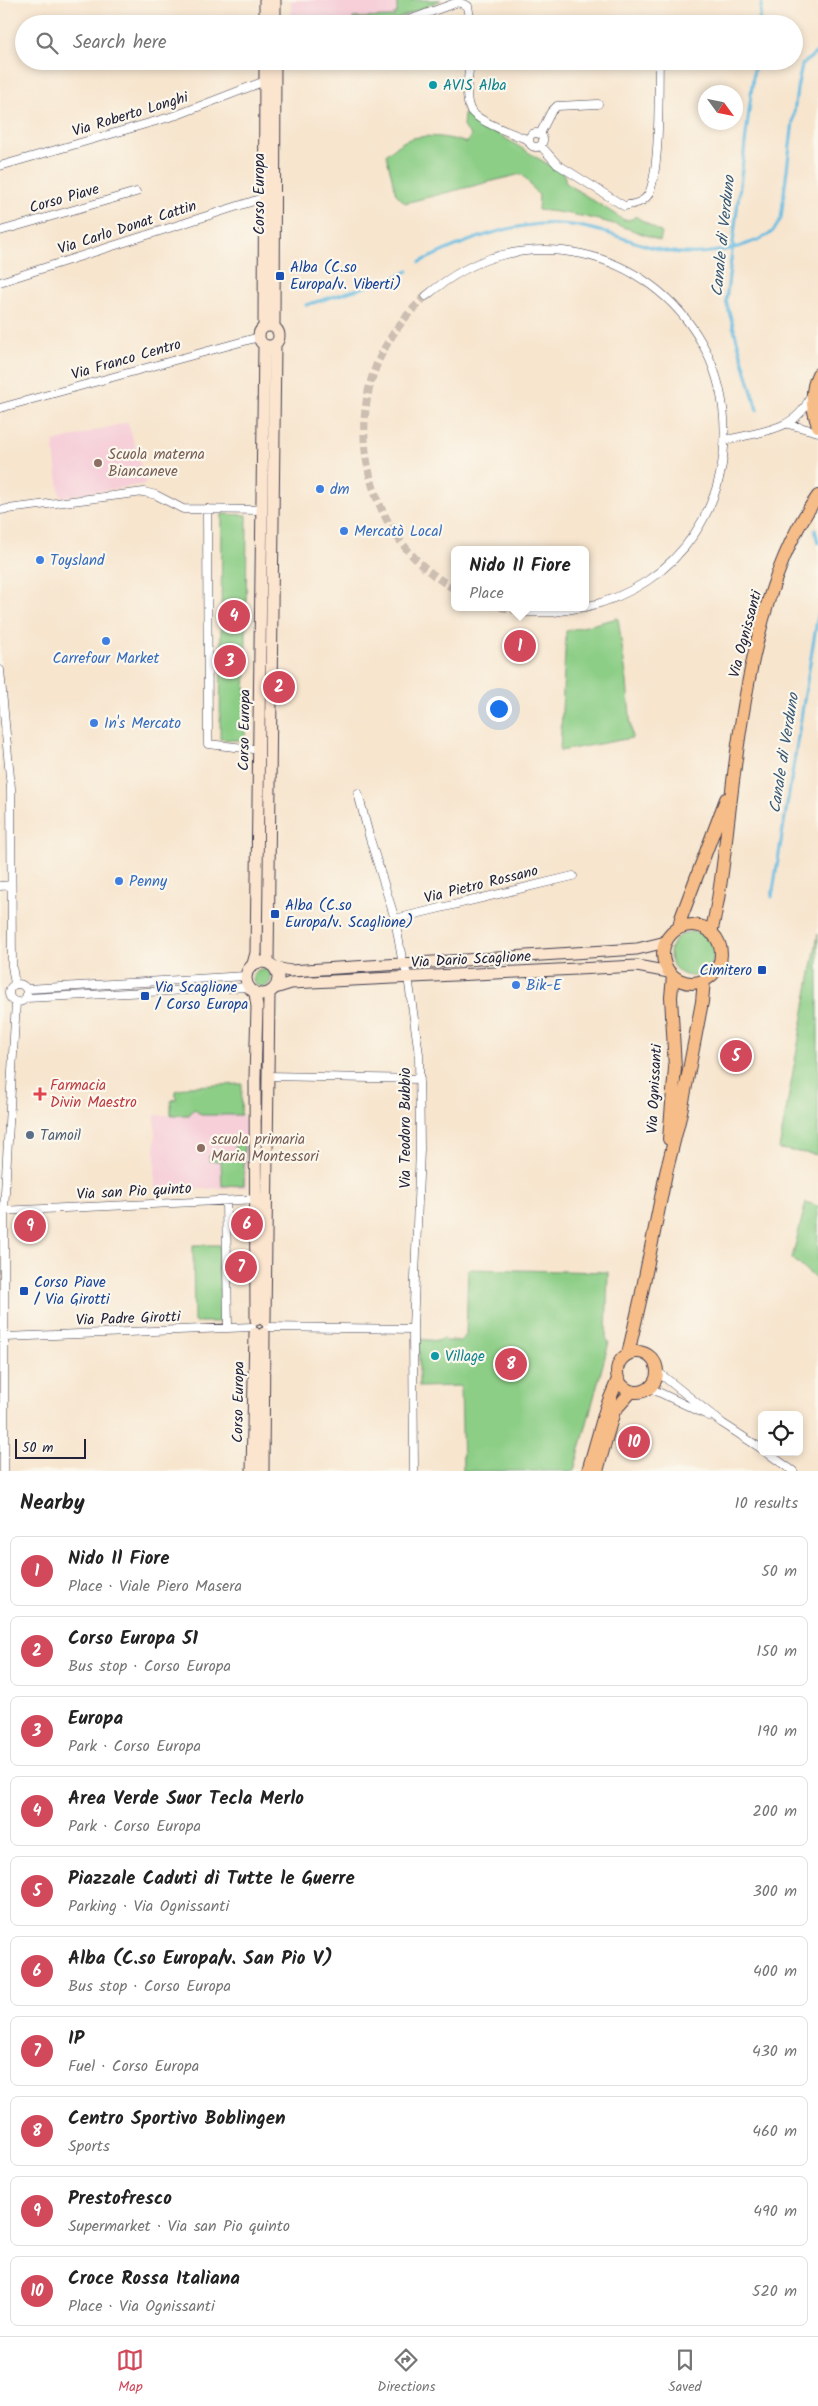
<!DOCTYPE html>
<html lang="en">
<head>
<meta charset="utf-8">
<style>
	:root { --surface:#fff; --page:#f2f2f2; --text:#222; --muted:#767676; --line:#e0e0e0; --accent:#d1495b }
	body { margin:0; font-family:Kalam,sans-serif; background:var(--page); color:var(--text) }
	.controls { position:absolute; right:15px; bottom:15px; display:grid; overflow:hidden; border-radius:8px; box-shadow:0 2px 8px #0003 }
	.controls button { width:45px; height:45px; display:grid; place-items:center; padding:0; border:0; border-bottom:1px solid var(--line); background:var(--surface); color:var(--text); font:25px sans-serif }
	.compass { position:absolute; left:698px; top:85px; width:45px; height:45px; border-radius:50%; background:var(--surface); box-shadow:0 2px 8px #0003; rotate:123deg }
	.scale { position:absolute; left:15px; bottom:12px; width:71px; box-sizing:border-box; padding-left:5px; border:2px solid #22223b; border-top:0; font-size:14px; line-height:18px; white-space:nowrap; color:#22223b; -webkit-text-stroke:4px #fbf7ec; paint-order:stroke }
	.you { position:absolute; left:498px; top:708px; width:18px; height:18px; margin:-12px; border:4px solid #fff; border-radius:50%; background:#1a73e8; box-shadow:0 0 0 8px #1a73e833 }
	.badge { display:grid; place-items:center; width:32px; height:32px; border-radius:50%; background:var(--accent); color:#fff; font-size:16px; font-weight:700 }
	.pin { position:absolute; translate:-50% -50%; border:2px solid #fff; box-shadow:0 1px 5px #0006 }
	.popup { position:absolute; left:451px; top:546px; width:138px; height:65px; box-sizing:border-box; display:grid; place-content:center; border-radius:8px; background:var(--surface); filter:drop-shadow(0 1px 4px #0005); font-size:16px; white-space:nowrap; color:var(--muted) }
	.popup b { font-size:19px; color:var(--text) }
	.popup::after { content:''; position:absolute; left:50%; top:100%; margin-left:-10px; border:10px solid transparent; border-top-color:var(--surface) }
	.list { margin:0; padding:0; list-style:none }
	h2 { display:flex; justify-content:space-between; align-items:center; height:65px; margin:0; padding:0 20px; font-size:21px }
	h2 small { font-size:16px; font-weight:400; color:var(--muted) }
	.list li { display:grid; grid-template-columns:32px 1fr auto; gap:15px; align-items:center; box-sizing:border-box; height:70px; margin:0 10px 10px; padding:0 10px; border:1px solid var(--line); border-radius:8px }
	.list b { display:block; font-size:19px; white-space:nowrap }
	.list p { margin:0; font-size:16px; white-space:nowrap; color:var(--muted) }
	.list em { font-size:16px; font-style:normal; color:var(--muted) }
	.icon { flex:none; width:28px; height:28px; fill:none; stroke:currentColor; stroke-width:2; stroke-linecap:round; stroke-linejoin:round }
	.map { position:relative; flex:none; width:818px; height:1471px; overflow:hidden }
	.search { position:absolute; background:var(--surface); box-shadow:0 2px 8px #0003; left:15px; right:15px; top:15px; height:55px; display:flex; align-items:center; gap:12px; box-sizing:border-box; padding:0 18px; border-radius:28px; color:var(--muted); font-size:19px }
	.sheet { height:865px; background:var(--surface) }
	nav { display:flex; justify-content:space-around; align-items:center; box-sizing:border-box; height:70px; border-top:1px solid var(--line); background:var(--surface); font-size:14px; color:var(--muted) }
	nav a { display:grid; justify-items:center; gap:2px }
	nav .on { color:var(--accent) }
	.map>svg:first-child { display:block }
	.built { fill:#f6cfd9 }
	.green { fill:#8cce86; stroke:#577860 }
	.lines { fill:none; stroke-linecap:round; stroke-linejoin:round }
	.stream { stroke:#65bbe1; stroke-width:3 }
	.street-tunnel { stroke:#ccbeb1; stroke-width:8; stroke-dasharray:8 4; stroke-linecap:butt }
	.street-casing { stroke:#423f51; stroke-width:9 }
	.secondary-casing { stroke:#423f51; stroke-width:13 }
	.primary-casing { stroke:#423f51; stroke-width:14 }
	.street { stroke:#fff; stroke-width:8 }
	.secondary { stroke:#fce5cf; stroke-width:11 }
	.primary { stroke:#f7bd88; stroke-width:12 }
	.culture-dot { fill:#0f9aa8; stroke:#fbf7ec; stroke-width:2 }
	.transit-dot { fill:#1a4fb4; stroke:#fbf7ec; stroke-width:2 }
	.education-dot { fill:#8d6e63; stroke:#fbf7ec; stroke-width:2 }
	.shop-dot { fill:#3f7fe0; stroke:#fbf7ec; stroke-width:2 }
	.health-dot { fill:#e0444e; stroke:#fbf7ec; stroke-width:2 }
	.service-dot { fill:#5c6f8a; stroke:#fbf7ec; stroke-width:2 }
	.labels { text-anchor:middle; stroke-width:4.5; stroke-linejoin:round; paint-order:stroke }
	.culture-label { font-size:15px; fill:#0d838f; stroke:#fbf7ec; text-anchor:start }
	.street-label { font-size:15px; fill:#22223b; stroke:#fbf7ec }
	.transit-label { font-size:15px; fill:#164399; stroke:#fbf7ec; text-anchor:start }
	.education-label { font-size:15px; fill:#785e54; stroke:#fbf7ec; text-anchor:start }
	.shop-label { font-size:15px; fill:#366cbe; stroke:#fbf7ec; text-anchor:start }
	.health-label { font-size:15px; fill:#be3a42; stroke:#fbf7ec; text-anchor:start }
	.service-label { font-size:15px; fill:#4e5e75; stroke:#fbf7ec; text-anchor:start }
	.water-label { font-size:16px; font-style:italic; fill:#395875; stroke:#fbf7ec }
</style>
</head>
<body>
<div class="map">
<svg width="818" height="1471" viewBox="0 0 818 1471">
	<rect width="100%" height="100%" fill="#fbf7ec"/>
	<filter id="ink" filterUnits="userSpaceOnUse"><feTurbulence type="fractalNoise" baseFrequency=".02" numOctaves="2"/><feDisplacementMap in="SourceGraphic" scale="10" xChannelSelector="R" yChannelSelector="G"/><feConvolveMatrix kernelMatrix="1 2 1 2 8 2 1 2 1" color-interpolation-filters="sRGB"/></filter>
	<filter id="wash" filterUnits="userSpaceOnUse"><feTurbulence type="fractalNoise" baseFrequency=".0096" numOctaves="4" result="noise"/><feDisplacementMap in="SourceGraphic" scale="20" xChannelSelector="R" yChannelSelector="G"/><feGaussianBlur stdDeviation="1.12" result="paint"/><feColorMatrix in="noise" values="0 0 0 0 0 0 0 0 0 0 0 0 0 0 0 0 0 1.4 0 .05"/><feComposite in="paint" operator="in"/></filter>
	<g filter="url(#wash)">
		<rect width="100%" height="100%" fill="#f7e5ce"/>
		<path class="built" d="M 291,0 L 441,0 L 386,24 L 291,24 Z
			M 128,422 L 146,484 L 60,497 L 53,442 Z
			M 194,1109 L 201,1115 L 241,1115 L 247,1122 L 246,1187 L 155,1191 L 155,1115 L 189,1115 Z"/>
		<path class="green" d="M 397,0 L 441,0 L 386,24 L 353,24 L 353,18 L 394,17 L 394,14 L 397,13 Z
			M 464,113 L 564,174 L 566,183 L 624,220 L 633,219 L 635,216 L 662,233 L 660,241 C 618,223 583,214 538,210 L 539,195 C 531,189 530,181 521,174 L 405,203 L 396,194 L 386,154 C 392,150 397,145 403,142 C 421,132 449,137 467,143 L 471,135 L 463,127 Z
			M 222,514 L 247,515 L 245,741 L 220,739 Z
			M 618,618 L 627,682 L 632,738 L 560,751 L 566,631 Z
			M670 954a22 22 0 1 1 44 0a22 22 0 1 1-44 0Z
			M 818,934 L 818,1155 L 779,1149 Z
			M253 978a9 9 0 1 1 18 0a9 9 0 1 1-18 0Z
			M 242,1084 L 241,1115 L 201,1115 L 194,1109 L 189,1115 L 171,1115 L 171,1100 L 176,1099 L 176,1091 L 189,1086 Z
			M 235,1142 L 244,1142 L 244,1185 L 222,1186 L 221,1161 L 209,1161 L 209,1156 L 235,1156 Z
			M 806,1202 L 818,1206 L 818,1281 L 792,1258 Z
			M 193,1245 L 220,1245 L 220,1322 L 194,1322 Z
			M 468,1269 L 608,1272 L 606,1338 L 609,1342 L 574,1471 L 463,1471 L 461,1386 L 419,1387 L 419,1339 L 438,1341 L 443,1338 L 446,1341 L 461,1341 L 466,1335 Z"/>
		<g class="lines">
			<path class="stream" d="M 759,24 L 762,0
				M 755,61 L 726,301 L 757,410
				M 420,262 C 461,242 511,222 558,224 C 594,225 627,241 661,250 C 688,256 722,253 747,244 C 766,237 773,236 781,218 L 797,89 L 802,65 L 818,51
				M 306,305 L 391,279 L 408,271
				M 815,530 L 818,543
				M 772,897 L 818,614"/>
		</g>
	</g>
	<g filter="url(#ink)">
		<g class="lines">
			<path class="street-tunnel" d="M 426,296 C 400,320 379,350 370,385 C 350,463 384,550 455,589
				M 500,607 L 526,612"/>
			<g class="street-casing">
				<path id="street" d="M 398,24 L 458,2 L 468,6 L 471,24
					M 470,61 C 469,75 464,96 470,109 C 475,121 516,135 529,140
					M529 140a7 7 0 1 1 14 0a7 7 0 1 1-14 0Z
					M 540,134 L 551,112 L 557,106 L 598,104
					M 541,146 L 557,164 L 624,206 C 633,204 643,203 648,195 C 661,172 658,91 659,61
					M 0,166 L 177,115 L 265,81
					M 0,231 L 136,192
					M 0,282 L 263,198
					M 426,296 C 449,277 473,262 502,255 C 611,229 716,307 724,418 C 727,460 718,498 695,533 C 669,572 630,597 585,607
					M 0,408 L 259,337
					M 788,424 L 818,432
					M 726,440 C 758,432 797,431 810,397
					M 207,509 L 208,744 L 253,749
					M 0,510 L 144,492 L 156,495 L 183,509 L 261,510
					M 526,612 L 554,612 L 584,607
					M 0,670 L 11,788 L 12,966 L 15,984
					M 358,793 L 370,839 L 395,919 L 402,959 L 408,977 L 419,1054 L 420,1149 L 413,1329 L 414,1471
					M 0,886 L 11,885
					M 395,919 L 573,876
					M9 993a9 9 0 1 1 18 0a9 9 0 1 1-18 0Z
					M 27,989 L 246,976
					M 26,998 L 249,987
					M 268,1076 L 420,1079
					M 226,1201 L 228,1328
					M 0,1211 L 260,1199
					M 267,1327 L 413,1329
					M 5,1337 L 252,1327
					M 658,1372 L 722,1423 L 762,1449
					M 650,1388 L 709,1416
					M 766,1452 L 793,1471
					M 4,1471 L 4,1210 L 16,1002"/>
			</g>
			<g class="secondary-casing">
				<path id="secondary" d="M 265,24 L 265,0
					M 275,24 L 275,0
					M259 336a10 10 0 1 1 20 0a10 10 0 1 1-20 0Z
					M 264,327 L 265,61
					M 274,327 L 275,61
					M246 978a16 16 0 1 1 32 0a16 16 0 1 1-32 0Z
					M 268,962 L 275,345
					M 253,964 L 256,953 L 264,345
					M 276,968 L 290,971 L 637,949 L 666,942
					M 275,988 L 291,983 L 637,966 L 669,972
					M 255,993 L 257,1007 L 255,1078 L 256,1320
					M 265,1321 L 269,993
					M 252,1471 L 255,1333
					M 263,1471 L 264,1333"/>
			</g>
			<g class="primary-casing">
				<path id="primary" d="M 818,374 C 810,391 812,409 818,426
					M663 954a29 29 0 1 1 58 0a29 29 0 1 1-58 0Z
					M 679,928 L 681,918 L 726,799
					M 711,933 C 722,889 725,843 731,798 C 742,705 761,573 818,496
					M 669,1139 L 675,1068 L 671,997 L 673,976
					M617 1372a20 20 0 1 1 40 0a20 20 0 1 1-40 0Z
					M 628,1354 L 641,1297 L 666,1173 L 680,1117 L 702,1002 L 704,980
					M 588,1471 L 606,1408 L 618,1379
					M 597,1471 L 614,1411 L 631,1392"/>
			</g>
			<use href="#street" class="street"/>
			<use href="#secondary" class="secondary"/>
			<use href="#primary" class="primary"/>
		</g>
	</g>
	<g class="culture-dot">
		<circle cx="433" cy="85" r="5"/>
		<circle cx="435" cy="1356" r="5"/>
	</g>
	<g class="transit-dot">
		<rect x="275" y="271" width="10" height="10" rx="2.5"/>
		<rect x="270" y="909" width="10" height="10" rx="2.5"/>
		<rect x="757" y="965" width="10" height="10" rx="2.5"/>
		<rect x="140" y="991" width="10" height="10" rx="2.5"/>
		<rect x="19" y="1286" width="10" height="10" rx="2.5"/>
	</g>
	<g class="education-dot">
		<circle cx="98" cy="463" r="5"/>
		<circle cx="201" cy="1148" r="5"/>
	</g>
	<g class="shop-dot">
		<circle cx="320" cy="489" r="5"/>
		<circle cx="344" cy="531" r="5"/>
		<circle cx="40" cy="560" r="5"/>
		<circle cx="106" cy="641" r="5"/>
		<circle cx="94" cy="723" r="5"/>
		<circle cx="119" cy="881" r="5"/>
		<circle cx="516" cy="985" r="5"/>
	</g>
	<path class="health-dot" d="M37.5 1086.5h5v5h5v5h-5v5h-5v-5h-5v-5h5z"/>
	<circle class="service-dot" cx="30" cy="1135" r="5"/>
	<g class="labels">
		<g class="culture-label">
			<text x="443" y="90">AVIS Alba</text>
			<text x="445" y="1361">Village</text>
		</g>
		<g class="street-label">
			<text transform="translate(130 114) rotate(-17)" y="5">Via Roberto Longhi</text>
			<text transform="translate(259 194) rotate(-90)" y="5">Corso Europa</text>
			<text transform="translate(64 198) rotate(-16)" y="5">Corso Piave</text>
			<text transform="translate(127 227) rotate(-18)" y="5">Via Carlo Donat Cattin</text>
			<text transform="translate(126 359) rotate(-16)" y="5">Via Franco Centro</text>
			<text transform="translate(745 634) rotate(-75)" y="5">Via Ognissanti</text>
			<text transform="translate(244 730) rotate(-89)" y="5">Corso Europa</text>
			<text transform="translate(481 884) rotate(-14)" y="5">Via Pietro Rossano</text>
			<text transform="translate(471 959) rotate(-3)" y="5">Via Dario Scaglione</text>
			<text transform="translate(654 1089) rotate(-87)" y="5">Via Ognissanti</text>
			<text transform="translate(405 1128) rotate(-90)" y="5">Via Teodoro Bubbio</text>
			<text transform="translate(134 1191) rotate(-3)" y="5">Via san Pio quinto</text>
			<text transform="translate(128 1318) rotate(-2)" y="5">Via Padre Girotti</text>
			<text transform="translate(238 1402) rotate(-89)" y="5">Corso Europa</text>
		</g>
		<g class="transit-label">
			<text x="290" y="272">Alba (C.so<tspan x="290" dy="17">Europa/v. Viberti)</tspan></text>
			<text x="285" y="910">Alba (C.so<tspan x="285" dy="17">Europa/v. Scaglione)</tspan></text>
			<text x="752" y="975" text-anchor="end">Cimitero</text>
			<text x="155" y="992">Via Scaglione<tspan x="155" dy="17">/ Corso Europa</tspan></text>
			<text x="34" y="1287">Corso Piave<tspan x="34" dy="17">/ Via Girotti</tspan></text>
		</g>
		<g class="education-label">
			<text x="108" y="459">Scuola materna<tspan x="108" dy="17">Biancaneve</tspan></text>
			<text x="211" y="1144">scuola primaria<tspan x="211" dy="17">Maria Montessori</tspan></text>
		</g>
		<g class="shop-label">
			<text x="330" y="494">dm</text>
			<text x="354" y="536">Mercatò Local</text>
			<text x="50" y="565">Toysland</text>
			<text x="106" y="663" text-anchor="middle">Carrefour Market</text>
			<text x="104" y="728">In's Mercato</text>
			<text x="129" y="886">Penny</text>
			<text x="526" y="990">Bik-E</text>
		</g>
		<g class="health-label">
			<text x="50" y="1090">Farmacia<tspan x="50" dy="17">Divin Maestro</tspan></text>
		</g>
		<g class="service-label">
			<text x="40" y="1140">Tamoil</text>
		</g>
		<g class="water-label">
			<text transform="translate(722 236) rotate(-84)" y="6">Canale di Verduno</text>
			<text transform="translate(783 753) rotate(-81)" y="6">Canale di Verduno</text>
		</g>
	</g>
</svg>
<div class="controls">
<button><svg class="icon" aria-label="locate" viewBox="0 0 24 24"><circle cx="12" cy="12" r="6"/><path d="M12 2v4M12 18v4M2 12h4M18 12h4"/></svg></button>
</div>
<svg class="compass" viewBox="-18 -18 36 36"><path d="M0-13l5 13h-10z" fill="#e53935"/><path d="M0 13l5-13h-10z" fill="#767676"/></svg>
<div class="scale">50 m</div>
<div class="you"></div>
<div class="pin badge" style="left:520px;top:646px">1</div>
<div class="popup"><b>Nido Il Fiore</b>Place</div>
<div class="pin badge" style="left:279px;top:687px">2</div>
<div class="pin badge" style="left:230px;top:661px">3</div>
<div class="pin badge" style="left:234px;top:616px">4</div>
<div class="pin badge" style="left:736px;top:1056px">5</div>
<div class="pin badge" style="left:247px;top:1224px">6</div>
<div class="pin badge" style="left:241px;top:1267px">7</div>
<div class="pin badge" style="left:511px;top:1364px">8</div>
<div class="pin badge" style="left:30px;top:1226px">9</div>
<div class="pin badge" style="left:634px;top:1442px">10</div>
<div class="search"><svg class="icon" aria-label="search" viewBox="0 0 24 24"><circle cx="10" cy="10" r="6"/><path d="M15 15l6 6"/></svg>Search here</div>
</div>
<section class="sheet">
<h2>Nearby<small>10 results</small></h2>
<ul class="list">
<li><span class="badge">1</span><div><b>Nido Il Fiore</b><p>Place · Viale Piero Masera</p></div><em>50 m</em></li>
<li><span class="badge">2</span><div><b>Corso Europa 51</b><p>Bus stop · Corso Europa</p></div><em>150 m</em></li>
<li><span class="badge">3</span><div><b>Europa</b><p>Park · Corso Europa</p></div><em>190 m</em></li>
<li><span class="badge">4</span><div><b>Area Verde Suor Tecla Merlo</b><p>Park · Corso Europa</p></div><em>200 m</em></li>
<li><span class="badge">5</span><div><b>Piazzale Caduti di Tutte le Guerre</b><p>Parking · Via Ognissanti</p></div><em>300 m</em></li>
<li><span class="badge">6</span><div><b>Alba (C.so Europa/v. San Pio V)</b><p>Bus stop · Corso Europa</p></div><em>400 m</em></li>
<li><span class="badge">7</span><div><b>IP</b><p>Fuel · Corso Europa</p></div><em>430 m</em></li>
<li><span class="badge">8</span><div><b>Centro Sportivo Boblingen</b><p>Sports</p></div><em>460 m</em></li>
<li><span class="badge">9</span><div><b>Prestofresco</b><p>Supermarket · Via san Pio quinto</p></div><em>490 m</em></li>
<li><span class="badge">10</span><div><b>Croce Rossa Italiana</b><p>Place · Via Ognissanti</p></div><em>520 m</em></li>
</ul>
</section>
<nav>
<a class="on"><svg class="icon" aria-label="map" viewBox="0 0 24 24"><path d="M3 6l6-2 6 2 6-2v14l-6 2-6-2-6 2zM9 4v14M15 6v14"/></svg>Map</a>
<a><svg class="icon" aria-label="directions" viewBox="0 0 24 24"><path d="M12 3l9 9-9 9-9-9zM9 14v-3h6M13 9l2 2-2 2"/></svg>Directions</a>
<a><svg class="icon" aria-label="saved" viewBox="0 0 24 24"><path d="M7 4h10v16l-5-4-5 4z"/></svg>Saved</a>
</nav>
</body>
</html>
